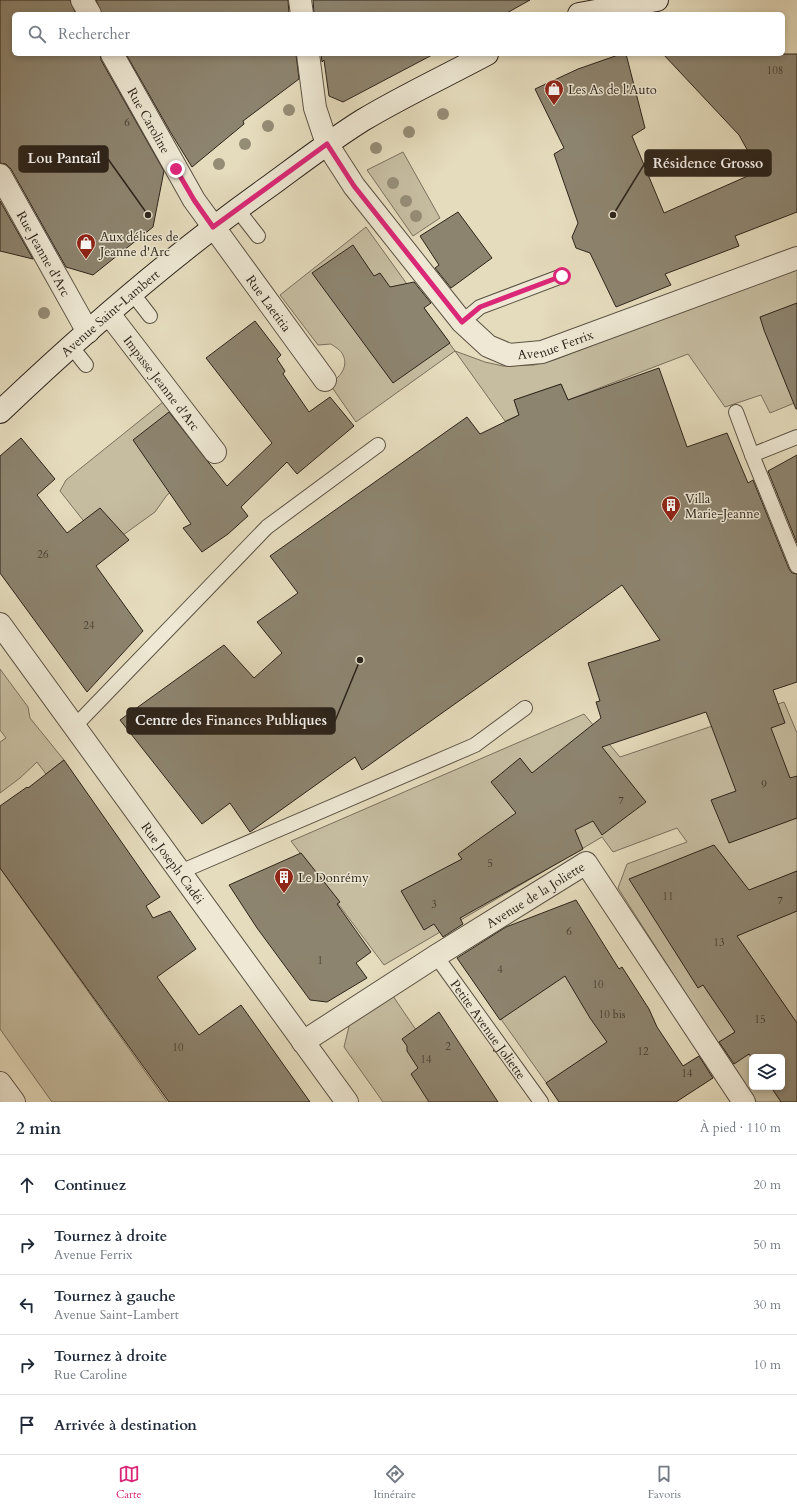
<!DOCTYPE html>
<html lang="fr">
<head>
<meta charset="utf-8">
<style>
	:root { --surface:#fff; --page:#f6f6f7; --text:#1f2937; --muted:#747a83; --line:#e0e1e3; --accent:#db2777 }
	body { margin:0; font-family:Cardo,serif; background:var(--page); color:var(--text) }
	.controls { position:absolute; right:12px; bottom:12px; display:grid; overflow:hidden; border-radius:6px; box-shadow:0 2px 6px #0003 }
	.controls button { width:36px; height:36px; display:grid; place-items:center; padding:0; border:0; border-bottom:1px solid var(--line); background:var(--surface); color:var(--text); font:20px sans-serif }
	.stop { position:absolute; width:12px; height:12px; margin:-9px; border:3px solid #db2777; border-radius:50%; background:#fff }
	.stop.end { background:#db2777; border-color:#fff; box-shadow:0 1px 4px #0008 }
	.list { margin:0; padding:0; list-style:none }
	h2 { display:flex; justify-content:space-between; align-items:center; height:52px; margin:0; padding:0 16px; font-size:17px }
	h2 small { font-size:13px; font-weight:400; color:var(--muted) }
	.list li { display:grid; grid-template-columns:26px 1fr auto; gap:12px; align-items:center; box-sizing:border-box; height:60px; padding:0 16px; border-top:1px solid var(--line) }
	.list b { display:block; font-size:15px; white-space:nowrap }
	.list p { margin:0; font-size:13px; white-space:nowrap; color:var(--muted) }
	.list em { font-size:13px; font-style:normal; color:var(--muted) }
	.icon { flex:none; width:22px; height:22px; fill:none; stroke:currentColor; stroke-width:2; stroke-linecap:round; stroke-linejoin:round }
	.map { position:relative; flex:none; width:797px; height:1102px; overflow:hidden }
	.search { position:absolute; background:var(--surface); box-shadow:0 2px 6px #0003; left:12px; right:12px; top:12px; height:44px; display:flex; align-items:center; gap:10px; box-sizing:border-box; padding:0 14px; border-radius:6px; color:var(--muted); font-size:15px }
	.sheet { height:352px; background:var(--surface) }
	nav { display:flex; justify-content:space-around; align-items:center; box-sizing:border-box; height:56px; border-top:1px solid var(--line); background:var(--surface); font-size:11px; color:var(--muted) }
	nav a { display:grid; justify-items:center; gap:2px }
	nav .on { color:var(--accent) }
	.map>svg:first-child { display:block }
	.green { fill:#c6bda1; stroke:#7a705e; fill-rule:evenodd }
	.building { fill:#8d846f; stroke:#2d241b }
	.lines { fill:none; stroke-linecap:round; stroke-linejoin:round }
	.lane-casing { stroke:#5b5244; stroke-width:16 }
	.street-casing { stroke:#5b5244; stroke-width:24 }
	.secondary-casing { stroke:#2d241b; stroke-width:24 }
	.lane { stroke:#eee8d4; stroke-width:14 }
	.street { stroke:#eee8d4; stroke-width:22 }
	.secondary { stroke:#eee8d4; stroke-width:22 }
	.tree { fill:#958c76 }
	.route { stroke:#db2777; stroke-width:5 }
	.labels { text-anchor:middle; stroke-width:3; stroke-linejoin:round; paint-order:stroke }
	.number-label { font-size:11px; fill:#453c30 }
	.poi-label { font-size:13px; fill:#2d241b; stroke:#eee8d4; text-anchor:start }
	.street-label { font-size:13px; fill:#2d241b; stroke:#eee8d4 }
	.leader { fill:none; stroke:#2d241b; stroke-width:1.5 }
	.callout-dot { fill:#2d241b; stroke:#eee8d4; stroke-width:1.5 }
	.callout { fill:#2d241b; stroke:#2d241b; stroke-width:1.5 }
	.callout-label { font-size:14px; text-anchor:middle; font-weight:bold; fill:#fff }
</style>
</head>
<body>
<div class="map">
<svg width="797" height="1102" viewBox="0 0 797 1102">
	<rect width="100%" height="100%" fill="#e5dcbd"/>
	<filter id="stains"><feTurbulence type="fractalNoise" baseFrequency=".005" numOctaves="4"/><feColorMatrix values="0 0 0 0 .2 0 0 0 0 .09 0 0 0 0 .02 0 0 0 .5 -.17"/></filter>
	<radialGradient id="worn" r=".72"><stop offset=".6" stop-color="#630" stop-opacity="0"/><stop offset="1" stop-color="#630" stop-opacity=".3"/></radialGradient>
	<path class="green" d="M 403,152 L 440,218 L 413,236 L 367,170 Z
		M 366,227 L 455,351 L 485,362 L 503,366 L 534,365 L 554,360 L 797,267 L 797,402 L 770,413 L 761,395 L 725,407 L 688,354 L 568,400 L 561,384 L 514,400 L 519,415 L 505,421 L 455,351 L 356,422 L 329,383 C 339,379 349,367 343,355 C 341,350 335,347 331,344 L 318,345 L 280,295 Z
		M 163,402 L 209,463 L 167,495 L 155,512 L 105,548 L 60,491 L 66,480 Z
		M 0,669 L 28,707 L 30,718 L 64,760 L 46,774 L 37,762 L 20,778 L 0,793 L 0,742 L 6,738 L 0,730 Z
		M 784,702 L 797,733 L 797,1102 L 755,1102 L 618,888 L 627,864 L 687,842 L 677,828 L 613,852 L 602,837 L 384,965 L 291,841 L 584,714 L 620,757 ZM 752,1057 L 782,1057 L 782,1087 L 752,1087 Z
		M 0,868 L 167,1102 L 52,1102 L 0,1029 Z
		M 538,923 L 619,1047 L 560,1102 L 461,963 Z
		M 393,996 L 452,1083 L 452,1102 L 383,1102 L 344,1047 L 350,1022 Z"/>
	<path class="building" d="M 0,0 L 70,0 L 76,14 L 14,14 L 14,54 L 100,54 L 101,60 L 164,171 L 153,227 L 93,275 L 66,267 L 11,169 L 6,164 L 0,163 Z
		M 96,0 L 288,0 L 289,14 L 102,14 Z
		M 313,0 L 530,0 L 505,14 L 314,14 Z
		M 126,54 L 296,54 L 299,79 L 243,121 L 244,124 L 192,167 L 171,133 Z
		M 321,54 L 434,54 L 343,102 L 329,96 L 324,60 L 322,62 Z
		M 621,54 L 626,54 L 645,128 L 632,136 L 664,213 L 759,171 L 739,135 L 663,54 L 797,54 L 797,212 L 735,236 L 739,246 L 665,274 L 671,285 L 616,307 L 590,253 L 576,248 L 572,237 L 578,223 L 554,154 L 564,148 L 535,89 L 578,69 Z
		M 0,201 L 33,259 L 0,251 Z
		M 458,212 L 492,258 L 451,288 L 435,268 L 439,265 L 420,236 Z
		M 353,245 L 374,276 L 380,273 L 390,287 L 414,282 L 431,303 L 424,308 L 450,343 L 393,383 L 312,273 Z
		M 797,303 L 797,409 L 796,409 L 764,330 L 760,317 Z
		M 255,321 L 281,355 L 277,359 L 285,371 L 283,374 L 309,412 L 330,397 L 354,426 L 297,474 L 287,462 L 241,507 L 248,516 L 228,534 L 202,552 L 183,528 L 191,524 L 133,440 L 169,412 L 227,486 L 272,443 L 206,358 Z
		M 659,368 L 687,447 L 727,433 L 748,483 L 753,480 L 789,569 L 792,573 L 797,574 L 797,682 L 773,690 L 785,723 L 771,728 L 790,778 L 797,776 L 797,818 L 729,843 L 711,800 L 736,791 L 706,712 L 602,747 L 646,802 L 602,835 L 593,821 L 575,830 L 583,849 L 460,918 L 463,924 L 443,937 L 434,924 L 424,930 L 401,891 L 462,859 L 458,854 L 516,813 L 491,782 L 520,758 L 532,773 L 601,718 L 596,702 L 600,701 L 588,663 L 660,640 L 622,585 L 362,770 L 355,757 L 250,832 L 230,803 L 202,824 L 120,720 L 224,645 L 254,678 L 282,653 L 257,622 L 298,593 L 270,556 L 467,417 L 480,434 L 519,415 L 514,400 L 561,384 L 568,400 Z
		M 21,438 L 55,479 L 37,495 L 67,533 L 100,508 L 129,540 L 96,566 L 143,631 L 87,692 L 0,573 L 0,456 Z
		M 797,455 L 797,543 L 768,471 Z
		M 64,760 L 160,897 L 146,906 L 153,918 L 170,911 L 196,949 L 157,977 L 199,1035 L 241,1005 L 310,1102 L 169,1102 L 0,868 L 0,806 L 27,787 L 28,788 Z
		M 714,845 L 749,890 L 797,871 L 797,911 L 737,936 L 797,1023 L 797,1102 L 781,1102 L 771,1087 L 782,1087 L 782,1057 L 752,1057 L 752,1058 L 749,1054 L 734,1064 L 719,1042 L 735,1032 L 703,985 L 698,988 L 629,879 Z
		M 301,853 L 340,902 L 337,904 L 371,952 L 356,963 L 367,978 L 327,1002 L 310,1000 L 257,928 L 229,885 Z
		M 576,900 L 619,969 L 622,967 L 649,1009 L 657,1027 L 683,1066 L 699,1056 L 713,1078 L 676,1102 L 559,1102 L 546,1083 L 607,1042 L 590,1018 L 565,976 L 500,1020 L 457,958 L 506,927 Z
		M 439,1012 L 456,1038 L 498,1102 L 429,1102 L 411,1074 L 418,1068 L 407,1051 L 407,1046 L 402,1039 Z"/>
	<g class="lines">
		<g class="lane-casing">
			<g id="lane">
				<path d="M 237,209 L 258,236"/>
				<path d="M 133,294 L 150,316"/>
				<path d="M 462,322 L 480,307 L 562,276"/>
				<path d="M 71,346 L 86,365"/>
				<path d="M 736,412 L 752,455"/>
				<path d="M 797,437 L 752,455 L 797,566"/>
				<path d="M 74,727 L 267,527 L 378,445"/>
				<path d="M 180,872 L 475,745 L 525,708"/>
				<path id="s1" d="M 436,956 L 541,1102"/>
			</g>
		</g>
		<g class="street-casing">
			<g id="street">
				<path d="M 82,0 L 90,14"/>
				<path d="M 300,0 L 302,14"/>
				<path id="s2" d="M 112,54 L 194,200 L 325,380"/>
				<path id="s3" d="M 308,54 L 315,108 L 327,144 L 354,186 L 462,322 L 488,346 L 509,355 L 542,352 L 797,258"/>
				<path id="s4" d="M 0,175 L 88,332"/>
				<path id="s5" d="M 109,314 L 215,452"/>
				<path id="s6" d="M 0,624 L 347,1102"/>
				<path id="s7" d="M 303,1042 L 436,956 L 586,863 L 744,1102"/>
				<path d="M 0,1083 L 14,1102"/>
			</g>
		</g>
		<g class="secondary-casing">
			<g id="secondary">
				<path d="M 579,14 L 657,0"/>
				<path id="s8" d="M 0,412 C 85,331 175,253 271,185 C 301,163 331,140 363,120 C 403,96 446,76 487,54"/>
			</g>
		</g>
		<use href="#lane" class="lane"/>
		<use href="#street" class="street"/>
		<use href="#secondary" class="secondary"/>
	</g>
	<g class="tree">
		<circle cx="289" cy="110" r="6"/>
		<circle cx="443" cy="114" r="6"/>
		<circle cx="268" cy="126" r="6"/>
		<circle cx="409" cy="132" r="6"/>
		<circle cx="245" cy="144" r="6"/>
		<circle cx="376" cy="148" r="6"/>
		<circle cx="219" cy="164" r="6"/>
		<circle cx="393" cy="183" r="6"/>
		<circle cx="406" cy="201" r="6"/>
		<circle cx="416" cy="216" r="6"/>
		<circle cx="44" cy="313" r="6"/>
	</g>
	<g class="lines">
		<path class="route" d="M 176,169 L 194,200 L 213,227 L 327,144 L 354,186 L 462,322 L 480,307 L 562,276"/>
	</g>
	<defs>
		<g id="shop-pin" transform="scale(1)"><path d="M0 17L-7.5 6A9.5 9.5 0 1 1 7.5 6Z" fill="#8f2418" stroke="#eee8d4"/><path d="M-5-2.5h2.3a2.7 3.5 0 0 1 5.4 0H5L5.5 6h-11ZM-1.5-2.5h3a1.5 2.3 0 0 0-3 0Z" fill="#fff"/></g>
		<g id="building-pin" transform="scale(1)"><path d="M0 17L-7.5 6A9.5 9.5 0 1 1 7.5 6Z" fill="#8f2418" stroke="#eee8d4"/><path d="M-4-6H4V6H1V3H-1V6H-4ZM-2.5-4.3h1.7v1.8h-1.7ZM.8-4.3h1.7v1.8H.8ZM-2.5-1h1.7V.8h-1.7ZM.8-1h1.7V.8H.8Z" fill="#fff"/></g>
	</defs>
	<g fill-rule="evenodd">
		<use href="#shop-pin" x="554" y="89"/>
		<use href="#shop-pin" x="86" y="243"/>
		<use href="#building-pin" x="671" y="505"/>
		<use href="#building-pin" x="284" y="877"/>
	</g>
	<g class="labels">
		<g class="number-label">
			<text x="775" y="74">108</text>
			<text x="127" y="126">6</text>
			<text x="43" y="558">26</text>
			<text x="89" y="629">24</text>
			<text x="764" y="788">9</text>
			<text x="621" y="804">7</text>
			<text x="490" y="867">5</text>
			<text x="668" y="900">11</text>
			<text x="780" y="904">7</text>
			<text x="434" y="908">3</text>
			<text x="569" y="935">6</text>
			<text x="719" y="946">13</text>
			<text x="320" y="964">1</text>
			<text x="500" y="973">4</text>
			<text x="598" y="988">10</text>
			<text x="612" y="1018">10 bis</text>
			<text x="760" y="1023">15</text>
			<text x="448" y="1050">2</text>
			<text x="178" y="1051">10</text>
			<text x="643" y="1055">12</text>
			<text x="426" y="1063">14</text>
			<text x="687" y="1077">14</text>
		</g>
		<g class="poi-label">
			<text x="568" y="94">Les As de l'Auto</text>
			<text x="100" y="241">Aux délices de<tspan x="100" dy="15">Jeanne d'Arc</tspan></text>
			<text x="685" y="503">Villa<tspan x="685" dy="15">Marie-Jeanne</tspan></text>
			<text x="298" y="882">Le Donrémy</text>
		</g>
		<g class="street-label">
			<text dy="5" stroke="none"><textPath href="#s2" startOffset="76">Rue Caroline</textPath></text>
			<text dy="5" stroke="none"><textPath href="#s4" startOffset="90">Rue Jeanne d'Arc</textPath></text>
			<text dy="5" stroke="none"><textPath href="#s2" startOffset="295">Rue Laetitia</textPath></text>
			<text dy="5" stroke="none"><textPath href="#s8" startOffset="148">Avenue Saint-Lambert</textPath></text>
			<text dy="5" stroke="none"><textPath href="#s3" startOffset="422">Avenue Ferrix</textPath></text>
			<text dy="5" stroke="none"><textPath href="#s5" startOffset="87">Impasse Jeanne d'Arc</textPath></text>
			<text dy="5" stroke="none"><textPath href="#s6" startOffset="295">Rue Joseph Cadéi</textPath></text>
			<text dy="5" stroke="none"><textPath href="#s7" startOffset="275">Avenue de la Joliette</textPath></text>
			<text dy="5" stroke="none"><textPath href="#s1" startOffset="90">Petite Avenue Joliette</textPath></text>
		</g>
	</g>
	<path class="leader" d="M148 215L108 159M613 215L645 163M360 660L335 721"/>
	<g class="callout-dot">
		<circle cx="148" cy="215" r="4"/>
		<circle cx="613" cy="215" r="4"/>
		<circle cx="360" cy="660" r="4"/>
	</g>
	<g class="callout">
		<rect x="19" y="146" width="89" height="26" rx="4"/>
		<rect x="645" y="150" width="126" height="26" rx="4"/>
		<rect x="127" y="708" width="208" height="26" rx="4"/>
	</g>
	<g class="callout-label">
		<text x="64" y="163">Lou Pantaïl</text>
		<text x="708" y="168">Résidence Grosso</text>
		<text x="231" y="725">Centre des Finances Publiques</text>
	</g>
	<rect width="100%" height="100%" filter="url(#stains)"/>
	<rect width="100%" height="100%" fill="url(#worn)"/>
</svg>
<div class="controls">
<button><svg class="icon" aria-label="layers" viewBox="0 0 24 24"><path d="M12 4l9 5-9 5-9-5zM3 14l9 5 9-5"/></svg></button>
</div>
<div class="stop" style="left:562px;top:276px"></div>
<div class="stop end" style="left:176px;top:169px"></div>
<div class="search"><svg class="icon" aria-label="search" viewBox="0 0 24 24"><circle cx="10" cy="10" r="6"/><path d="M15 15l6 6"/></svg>Rechercher</div>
</div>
<section class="sheet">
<h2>2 min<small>À pied · 110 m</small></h2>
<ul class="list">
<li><svg class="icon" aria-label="ahead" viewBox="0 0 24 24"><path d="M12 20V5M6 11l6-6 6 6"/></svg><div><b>Continuez</b></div><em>20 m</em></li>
<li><svg class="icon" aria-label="right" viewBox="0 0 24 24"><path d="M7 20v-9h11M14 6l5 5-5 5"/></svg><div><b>Tournez à droite</b><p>Avenue Ferrix</p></div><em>50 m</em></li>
<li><svg class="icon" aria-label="left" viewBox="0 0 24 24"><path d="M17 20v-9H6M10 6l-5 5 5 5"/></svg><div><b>Tournez à gauche</b><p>Avenue Saint-Lambert</p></div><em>30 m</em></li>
<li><svg class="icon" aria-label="right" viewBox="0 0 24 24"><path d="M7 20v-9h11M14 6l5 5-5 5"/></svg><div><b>Tournez à droite</b><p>Rue Caroline</p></div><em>10 m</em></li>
<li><svg class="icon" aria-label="arrive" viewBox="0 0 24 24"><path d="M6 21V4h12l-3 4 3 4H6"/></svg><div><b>Arrivée à destination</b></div></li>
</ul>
</section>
<nav>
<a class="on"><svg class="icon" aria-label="map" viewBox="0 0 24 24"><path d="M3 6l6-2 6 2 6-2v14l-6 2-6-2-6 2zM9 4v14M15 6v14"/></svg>Carte</a>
<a><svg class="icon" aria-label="directions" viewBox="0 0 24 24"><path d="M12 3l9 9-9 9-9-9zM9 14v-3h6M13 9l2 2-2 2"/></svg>Itinéraire</a>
<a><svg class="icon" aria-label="saved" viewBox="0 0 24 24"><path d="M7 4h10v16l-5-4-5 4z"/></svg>Favoris</a>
</nav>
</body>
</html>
